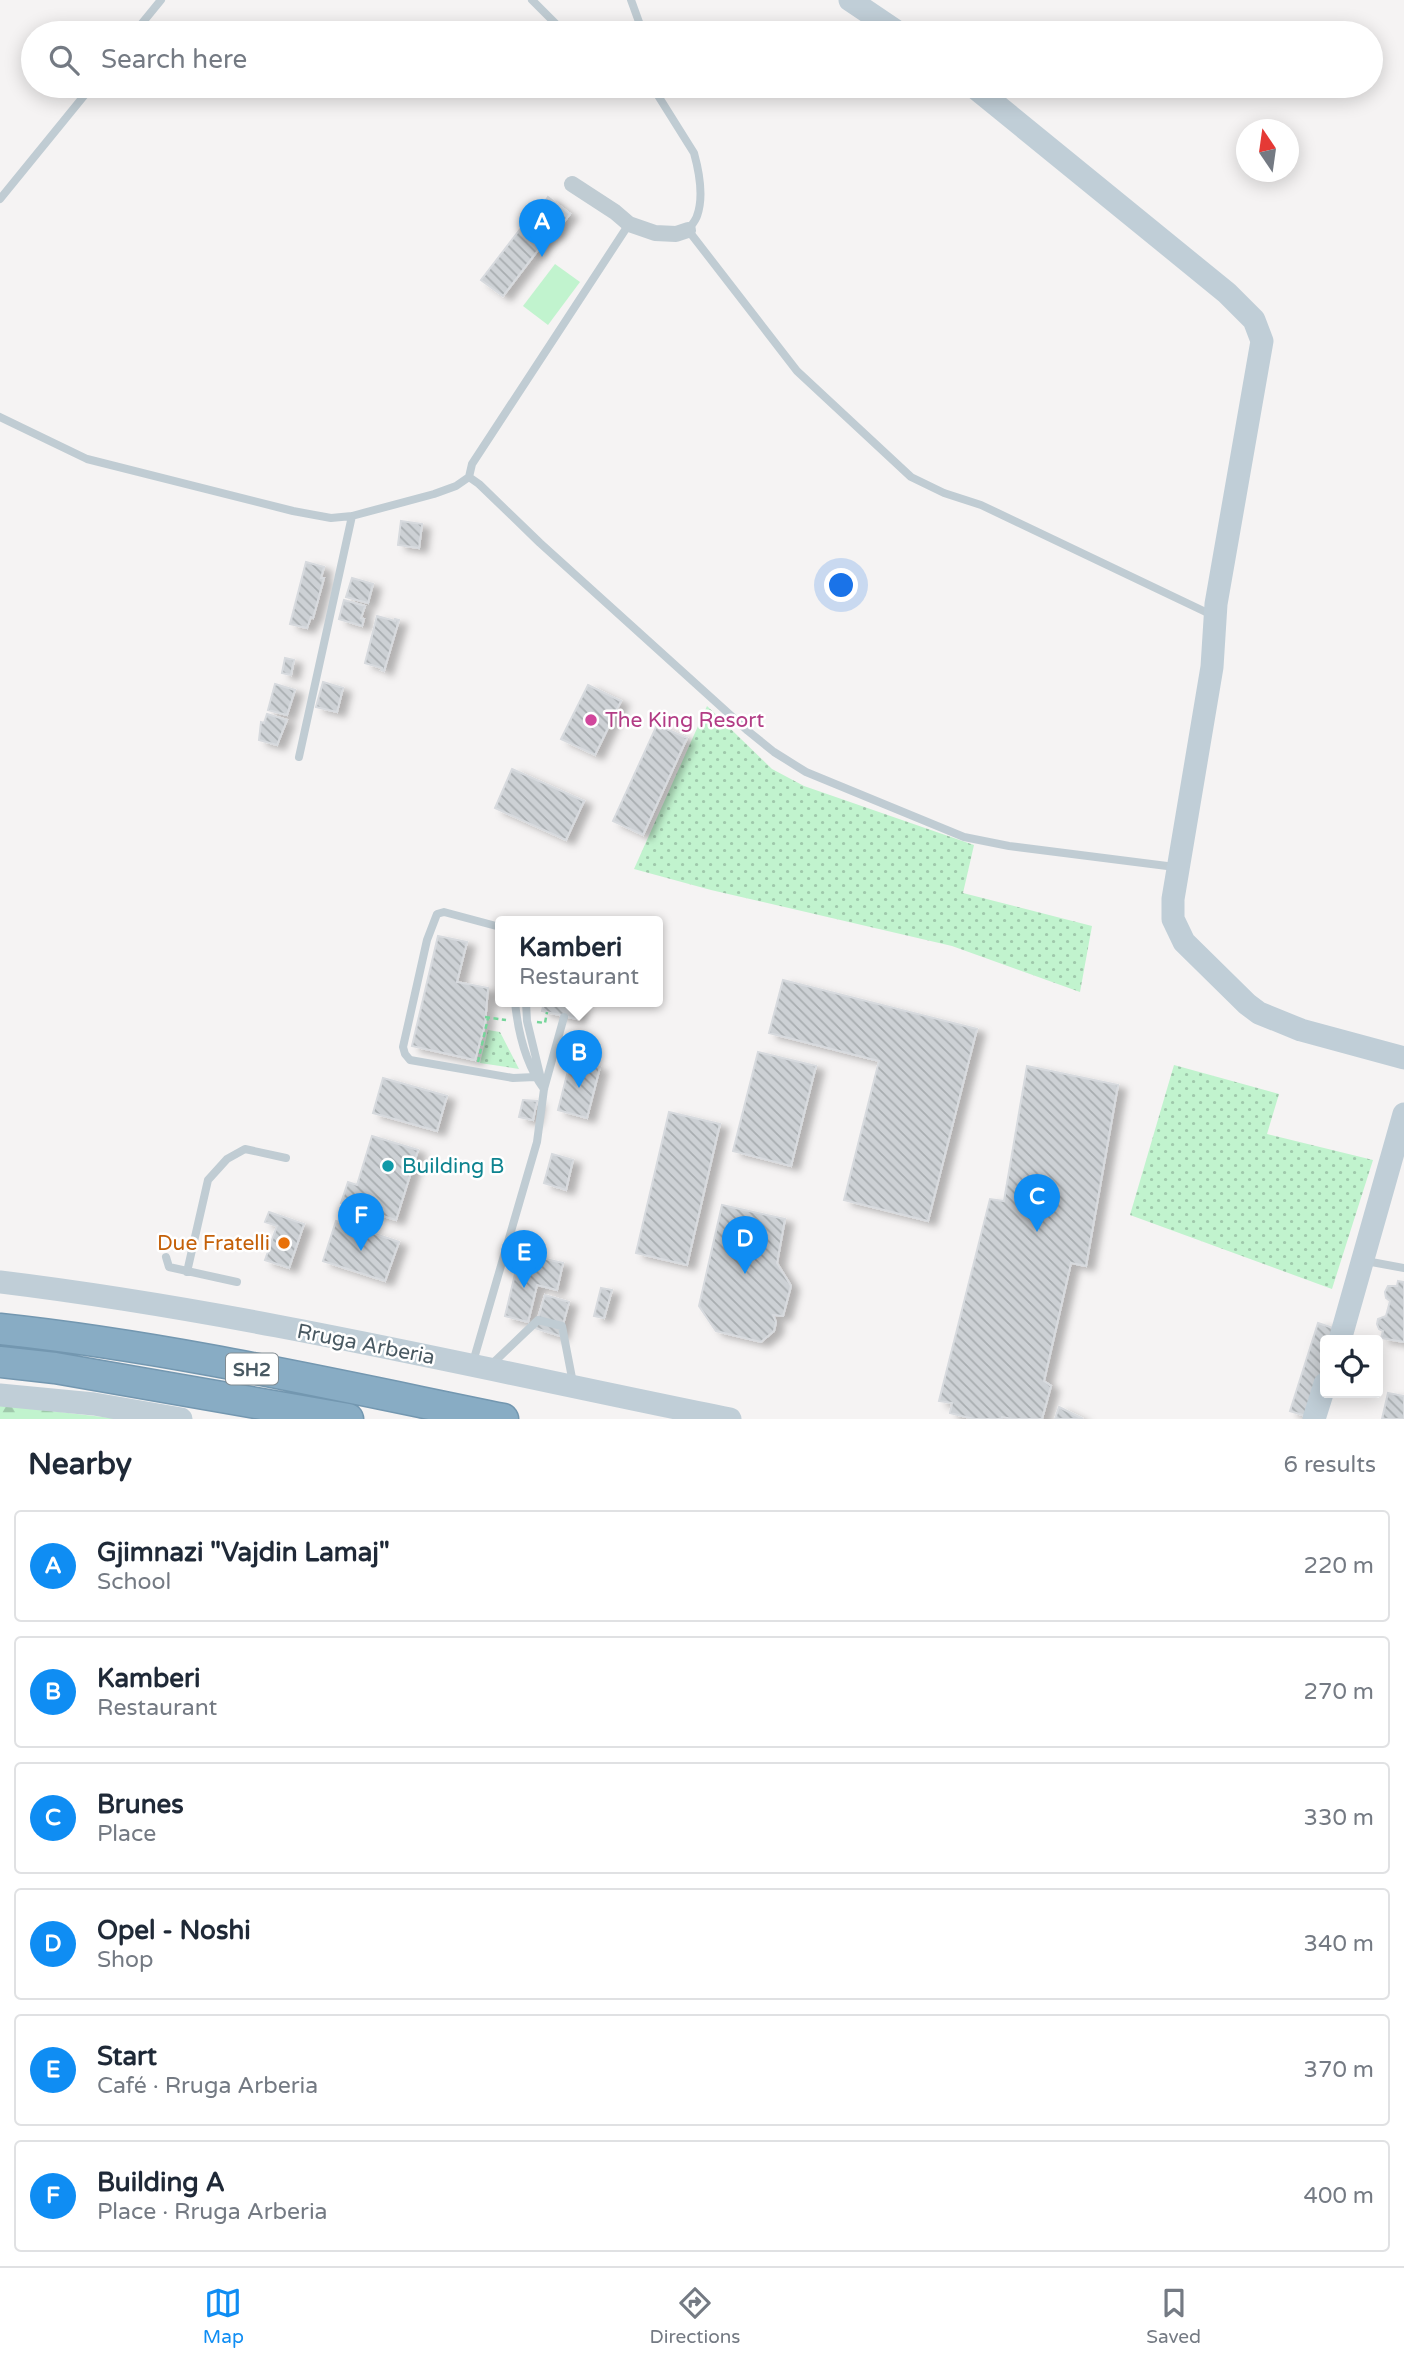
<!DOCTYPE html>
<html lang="en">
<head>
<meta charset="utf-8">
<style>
	:root { --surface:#fff; --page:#f2f2f3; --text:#1f2937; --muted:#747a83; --line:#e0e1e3; --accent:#0f8df3 }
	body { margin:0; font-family:"Varela Round",sans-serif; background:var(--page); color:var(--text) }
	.controls { position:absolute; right:21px; bottom:21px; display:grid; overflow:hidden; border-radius:7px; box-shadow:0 4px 18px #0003 }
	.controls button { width:63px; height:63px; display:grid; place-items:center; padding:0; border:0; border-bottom:2px solid var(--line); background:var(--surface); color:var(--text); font:35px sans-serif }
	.compass { position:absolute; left:1236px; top:119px; width:63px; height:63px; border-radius:50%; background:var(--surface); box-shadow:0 4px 18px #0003; rotate:347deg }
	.you { position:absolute; left:842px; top:586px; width:24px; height:24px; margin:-18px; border:5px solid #fff; border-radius:50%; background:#1a73e8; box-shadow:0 0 0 10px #1a73e833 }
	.badge { display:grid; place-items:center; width:46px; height:46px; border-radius:50%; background:var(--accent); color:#fff; font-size:23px; font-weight:700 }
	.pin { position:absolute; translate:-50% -58px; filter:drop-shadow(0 2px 4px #0008) }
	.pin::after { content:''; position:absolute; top:37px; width:24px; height:21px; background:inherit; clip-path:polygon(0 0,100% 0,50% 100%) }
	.popup { position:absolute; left:495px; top:916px; width:168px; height:91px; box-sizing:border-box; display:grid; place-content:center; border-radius:7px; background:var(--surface); filter:drop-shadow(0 2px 5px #0005); font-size:23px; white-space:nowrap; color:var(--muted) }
	.popup b { font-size:26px; color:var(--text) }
	.popup::after { content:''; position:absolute; left:50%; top:100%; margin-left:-14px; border:14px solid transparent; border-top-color:var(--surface) }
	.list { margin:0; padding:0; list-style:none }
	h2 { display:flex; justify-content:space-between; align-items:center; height:91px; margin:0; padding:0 28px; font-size:30px }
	h2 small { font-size:23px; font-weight:400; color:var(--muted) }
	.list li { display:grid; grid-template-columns:46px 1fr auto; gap:21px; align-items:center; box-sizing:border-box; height:112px; margin:0 14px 14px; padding:0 14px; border:2px solid var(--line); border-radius:7px }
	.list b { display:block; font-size:26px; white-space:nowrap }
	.list p { margin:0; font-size:23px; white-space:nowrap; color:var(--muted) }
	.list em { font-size:23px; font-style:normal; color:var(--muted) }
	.icon { flex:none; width:38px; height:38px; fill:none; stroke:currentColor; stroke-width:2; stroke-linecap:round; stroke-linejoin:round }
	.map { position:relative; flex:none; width:1404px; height:1419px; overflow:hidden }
	.search { position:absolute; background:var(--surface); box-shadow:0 4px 18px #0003; left:21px; right:21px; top:21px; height:77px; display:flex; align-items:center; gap:18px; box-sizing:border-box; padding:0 24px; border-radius:38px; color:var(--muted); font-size:26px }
	.sheet { height:847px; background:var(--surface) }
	nav { display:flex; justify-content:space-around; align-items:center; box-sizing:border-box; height:98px; border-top:2px solid var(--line); background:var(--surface); font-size:19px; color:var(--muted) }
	nav a { display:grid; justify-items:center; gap:4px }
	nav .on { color:var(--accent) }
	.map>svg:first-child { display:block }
	.grass { fill:url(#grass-dots) }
	.forest { fill:url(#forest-firs) }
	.pitch { fill:#c1f3ce }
	.building { fill:url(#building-back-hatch); stroke:#d7dade; stroke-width:2; filter:url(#shadow) }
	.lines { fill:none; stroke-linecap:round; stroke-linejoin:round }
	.highway-casing { stroke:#7397b0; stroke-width:33 }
	.path { stroke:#75d59a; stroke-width:2.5; stroke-dasharray:5 3.5; stroke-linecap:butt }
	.lane { stroke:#c0ccd3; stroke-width:8 }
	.street { stroke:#c0ccd3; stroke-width:16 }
	.secondary { stroke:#c0ced7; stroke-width:23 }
	.highway { stroke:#88acc4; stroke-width:30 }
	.hotel-dot { fill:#d1479c; stroke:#fff; stroke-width:2.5 }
	.culture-dot { fill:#0f9aa8; stroke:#fff; stroke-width:2.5 }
	.food-dot { fill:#e8710a; stroke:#fff; stroke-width:2.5 }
	.labels { text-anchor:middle; stroke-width:5; stroke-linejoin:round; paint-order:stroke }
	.shield { fill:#fff; stroke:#808b91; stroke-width:2 }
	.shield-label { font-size:19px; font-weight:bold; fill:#495962 }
	.hotel-label { font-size:21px; fill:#b23c85; stroke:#fff; text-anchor:start }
	.culture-label { font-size:21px; fill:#0d838f; stroke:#fff; text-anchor:start }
	.food-label { font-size:21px; fill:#c56008; stroke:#fff; text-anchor:end }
	.street-label { font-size:21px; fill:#495962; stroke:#fff }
</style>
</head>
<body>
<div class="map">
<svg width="1404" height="1419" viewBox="0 0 1404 1419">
	<defs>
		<pattern id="grass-dots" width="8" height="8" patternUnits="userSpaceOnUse" patternTransform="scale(1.75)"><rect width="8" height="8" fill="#c1f3ce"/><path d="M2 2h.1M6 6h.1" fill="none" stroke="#9fc8ab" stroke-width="1.8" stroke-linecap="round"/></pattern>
		<pattern id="forest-firs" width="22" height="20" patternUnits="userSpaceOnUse" patternTransform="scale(1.75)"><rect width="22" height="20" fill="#c1f3ce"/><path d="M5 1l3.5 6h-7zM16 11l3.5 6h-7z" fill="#9fc8ab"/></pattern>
		<pattern id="building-back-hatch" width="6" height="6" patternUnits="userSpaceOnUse" patternTransform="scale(1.75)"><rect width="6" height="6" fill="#cdd1d5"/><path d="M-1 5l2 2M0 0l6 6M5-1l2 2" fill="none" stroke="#a8adb0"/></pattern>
		<filter id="shadow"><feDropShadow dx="8" dy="4.5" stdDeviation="3.5" flood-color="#0004"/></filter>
	</defs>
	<rect width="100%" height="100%" fill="#f5f3f3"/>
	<path class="grass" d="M 707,706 L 772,769 L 804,786 L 974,845 L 963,893 L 1092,926 L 1080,992 L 952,946 L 711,890 L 634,869 Z
		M 488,1030 L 500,1032 L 519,1069 L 480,1063 Z
		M 1174,1065 L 1279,1094 L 1267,1134 L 1373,1160 L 1332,1289 L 1130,1215 Z"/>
	<path class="forest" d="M 0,1405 L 120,1419 L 0,1419 Z"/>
	<path class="pitch" d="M 555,264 L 580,282 L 548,325 L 523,306 Z"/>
	<path class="building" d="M 548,197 L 570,214 L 554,235 L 551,233 L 503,296 L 481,280 L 531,215 L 534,217 Z
		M 401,521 L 422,524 L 419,548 L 398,545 Z
		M 306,562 L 324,567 L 321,578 L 324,578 L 313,618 L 311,617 L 307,628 L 290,624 Z
		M 352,578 L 373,584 L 368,603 L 346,597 Z
		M 344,600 L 365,606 L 361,618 L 364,619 L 362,626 L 339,619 Z
		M 377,616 L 395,621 L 395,619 L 399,620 L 384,671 L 381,670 L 382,668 L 365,663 Z
		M 285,658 L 294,660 L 291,675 L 282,673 Z
		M 323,682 L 343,688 L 337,712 L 316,707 Z
		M 275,684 L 295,690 L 287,715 L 268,710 Z
		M 588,685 L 621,701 L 595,755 L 561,739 Z
		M 267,714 L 287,720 L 277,745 L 259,740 L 261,722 L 264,723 Z
		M 657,725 L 687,738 L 643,835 L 613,821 Z
		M 512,769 L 584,801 L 566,840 L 495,808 Z
		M 438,936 L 467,942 L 457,982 L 488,988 L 485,1024 L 475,1060 L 412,1046 Z
		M 783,980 L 977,1029 L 928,1221 L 844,1200 L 879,1061 L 769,1033 Z
		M 544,1002 L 581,1002 L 577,1019 L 542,1011 Z
		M 758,1052 L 816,1066 L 791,1166 L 733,1151 Z
		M 571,1059 L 600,1067 L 587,1118 L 558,1110 Z
		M 1027,1066 L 1118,1085 L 1086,1266 L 1071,1263 L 1044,1381 L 1051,1386 L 1042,1419 L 1012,1419 L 1002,1417 L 1002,1419 L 974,1419 L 950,1413 L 952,1403 L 939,1401 L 990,1199 L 1004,1201 Z
		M 383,1078 L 447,1096 L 437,1131 L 373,1113 Z
		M 523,1100 L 537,1101 L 533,1120 L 519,1117 Z
		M 669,1112 L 720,1124 L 687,1265 L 636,1253 Z
		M 372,1136 L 418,1150 L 396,1220 L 341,1203 L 348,1182 L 357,1185 Z
		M 552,1154 L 573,1160 L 566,1190 L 544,1183 Z
		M 722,1205 L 785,1219 L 777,1263 L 791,1286 L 783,1316 L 773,1315 L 776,1322 L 774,1331 L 761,1342 L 716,1331 L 699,1306 Z
		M 269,1212 L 304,1224 L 289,1268 L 265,1260 L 277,1226 L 265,1222 Z
		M 336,1221 L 399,1242 L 385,1281 L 323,1261 Z
		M 520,1253 L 563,1263 L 557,1290 L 537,1285 L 528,1322 L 505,1316 Z
		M 1398,1281 L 1404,1282 L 1404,1342 L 1381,1338 L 1383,1331 L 1379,1329 L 1377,1324 L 1378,1319 L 1386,1316 L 1390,1301 L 1386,1298 L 1385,1292 L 1388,1286 L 1397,1286 Z
		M 601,1288 L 612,1290 L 604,1318 L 594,1316 Z
		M 545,1295 L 569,1302 L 560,1336 L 535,1328 Z
		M 1318,1323 L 1336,1329 L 1333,1340 L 1325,1340 L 1325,1365 L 1309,1417 L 1290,1411 Z
		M 1388,1393 L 1404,1396 L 1404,1419 L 1382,1419 Z
		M 1059,1407 L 1083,1419 L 1055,1419 Z"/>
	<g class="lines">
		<g class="highway-casing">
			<path id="highway" d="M 0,1329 C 169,1347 336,1385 503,1419
				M 0,1362 L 55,1368 L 348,1419"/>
		</g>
		<path class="path" d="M 485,1017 L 506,1020
			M 537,1022 L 545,1023 L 547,1012
			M 478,1062 L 488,1018"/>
		<path class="lane" d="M 532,0 L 565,33
			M 631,0 L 643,33
			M 134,33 L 161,0
			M 652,86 L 694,153 C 699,171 704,197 697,216 C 696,220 691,226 688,230 L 797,371 L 911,477 L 944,493 L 981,505 L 1212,615
			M 0,199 L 92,86
			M 0,417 L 87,459 L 293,511 L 331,518 L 352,516 L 434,494 L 456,486 L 469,477 L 472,464 L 629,224
			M 469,477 L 479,484 L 540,543 L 748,731 L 774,752 L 806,772 L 964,837 L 1009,846 L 1175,867
			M 299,757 L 352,516
			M 500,927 L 444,912 L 437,914 L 427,940 L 403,1047 L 405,1054 L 410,1060 L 513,1078 L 535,1077
			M 515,1002 C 518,1032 526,1065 544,1089
			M 526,1002 L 527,1021 L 542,1083
			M 166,1257 L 169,1267 L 237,1282
			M 1366,1261 L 1404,1268
			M 187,1272 L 208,1180 L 227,1159 L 245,1149 L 286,1158
			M 473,1362 L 537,1142 L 544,1089 L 564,1017
			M 491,1365 L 538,1320 L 562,1326 L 573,1383"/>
		<path class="street" d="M 572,184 L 615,212 L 629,224 L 655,233 L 676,234 L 688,230"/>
		<path class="secondary" d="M 850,0 L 899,33
			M 973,86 L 1227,293 L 1254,320 L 1262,341 L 1216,604 L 1212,667 L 1173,899 L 1173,919 L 1184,942 L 1247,1004 L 1259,1013 L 1301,1030 L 1404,1058
			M 0,1282 C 246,1312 487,1370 730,1419
			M 1340,1340 L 1404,1114
			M 0,1395 L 94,1404 L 181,1419
			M 1314,1419 L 1325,1384"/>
		<use href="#highway" class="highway"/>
	</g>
	<circle class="hotel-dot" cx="591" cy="720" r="7"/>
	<circle class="culture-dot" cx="388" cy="1166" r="7"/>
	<circle class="food-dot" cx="284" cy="1243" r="7"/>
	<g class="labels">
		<rect class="shield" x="226" y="1353.5" width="52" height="31" rx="5"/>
		<g class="shield-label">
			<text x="252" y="1376">SH2</text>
		</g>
		<g class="hotel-label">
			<text x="605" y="727">The King Resort</text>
		</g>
		<g class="culture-label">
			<text x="402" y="1173">Building B</text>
		</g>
		<g class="food-label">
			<text x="270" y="1250">Due Fratelli</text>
		</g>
		<g class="street-label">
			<text transform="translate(366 1344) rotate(11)" y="7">Rruga Arberia</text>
		</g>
	</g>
</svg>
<div class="controls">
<button><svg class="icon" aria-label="locate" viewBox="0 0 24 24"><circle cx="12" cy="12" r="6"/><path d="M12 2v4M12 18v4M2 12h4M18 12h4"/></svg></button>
</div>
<svg class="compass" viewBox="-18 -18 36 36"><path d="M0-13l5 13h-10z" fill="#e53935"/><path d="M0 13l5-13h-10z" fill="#747a83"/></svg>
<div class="you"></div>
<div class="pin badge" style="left:542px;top:257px">A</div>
<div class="pin badge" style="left:579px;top:1088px">B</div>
<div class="popup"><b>Kamberi</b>Restaurant</div>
<div class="pin badge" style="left:1037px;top:1232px">C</div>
<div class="pin badge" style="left:745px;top:1274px">D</div>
<div class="pin badge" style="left:524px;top:1288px">E</div>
<div class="pin badge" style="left:361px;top:1251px">F</div>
<div class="search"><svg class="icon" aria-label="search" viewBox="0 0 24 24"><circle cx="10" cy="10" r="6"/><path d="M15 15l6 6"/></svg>Search here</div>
</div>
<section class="sheet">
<h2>Nearby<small>6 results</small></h2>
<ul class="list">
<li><span class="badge">A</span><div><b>Gjimnazi &quot;Vajdin Lamaj&quot;</b><p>School</p></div><em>220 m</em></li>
<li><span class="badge">B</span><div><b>Kamberi</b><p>Restaurant</p></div><em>270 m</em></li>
<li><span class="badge">C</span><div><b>Brunes</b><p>Place</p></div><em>330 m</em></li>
<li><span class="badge">D</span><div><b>Opel - Noshi</b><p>Shop</p></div><em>340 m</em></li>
<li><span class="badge">E</span><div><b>Start</b><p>Café · Rruga Arberia</p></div><em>370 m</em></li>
<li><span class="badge">F</span><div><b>Building A</b><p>Place · Rruga Arberia</p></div><em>400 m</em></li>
</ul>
</section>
<nav>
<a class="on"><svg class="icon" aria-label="map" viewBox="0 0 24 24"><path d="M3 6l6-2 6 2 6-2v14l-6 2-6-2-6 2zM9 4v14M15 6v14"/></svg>Map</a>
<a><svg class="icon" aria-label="directions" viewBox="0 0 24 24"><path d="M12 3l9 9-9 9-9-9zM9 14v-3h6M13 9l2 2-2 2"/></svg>Directions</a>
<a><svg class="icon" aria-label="saved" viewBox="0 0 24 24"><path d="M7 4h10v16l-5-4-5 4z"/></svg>Saved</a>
</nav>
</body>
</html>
